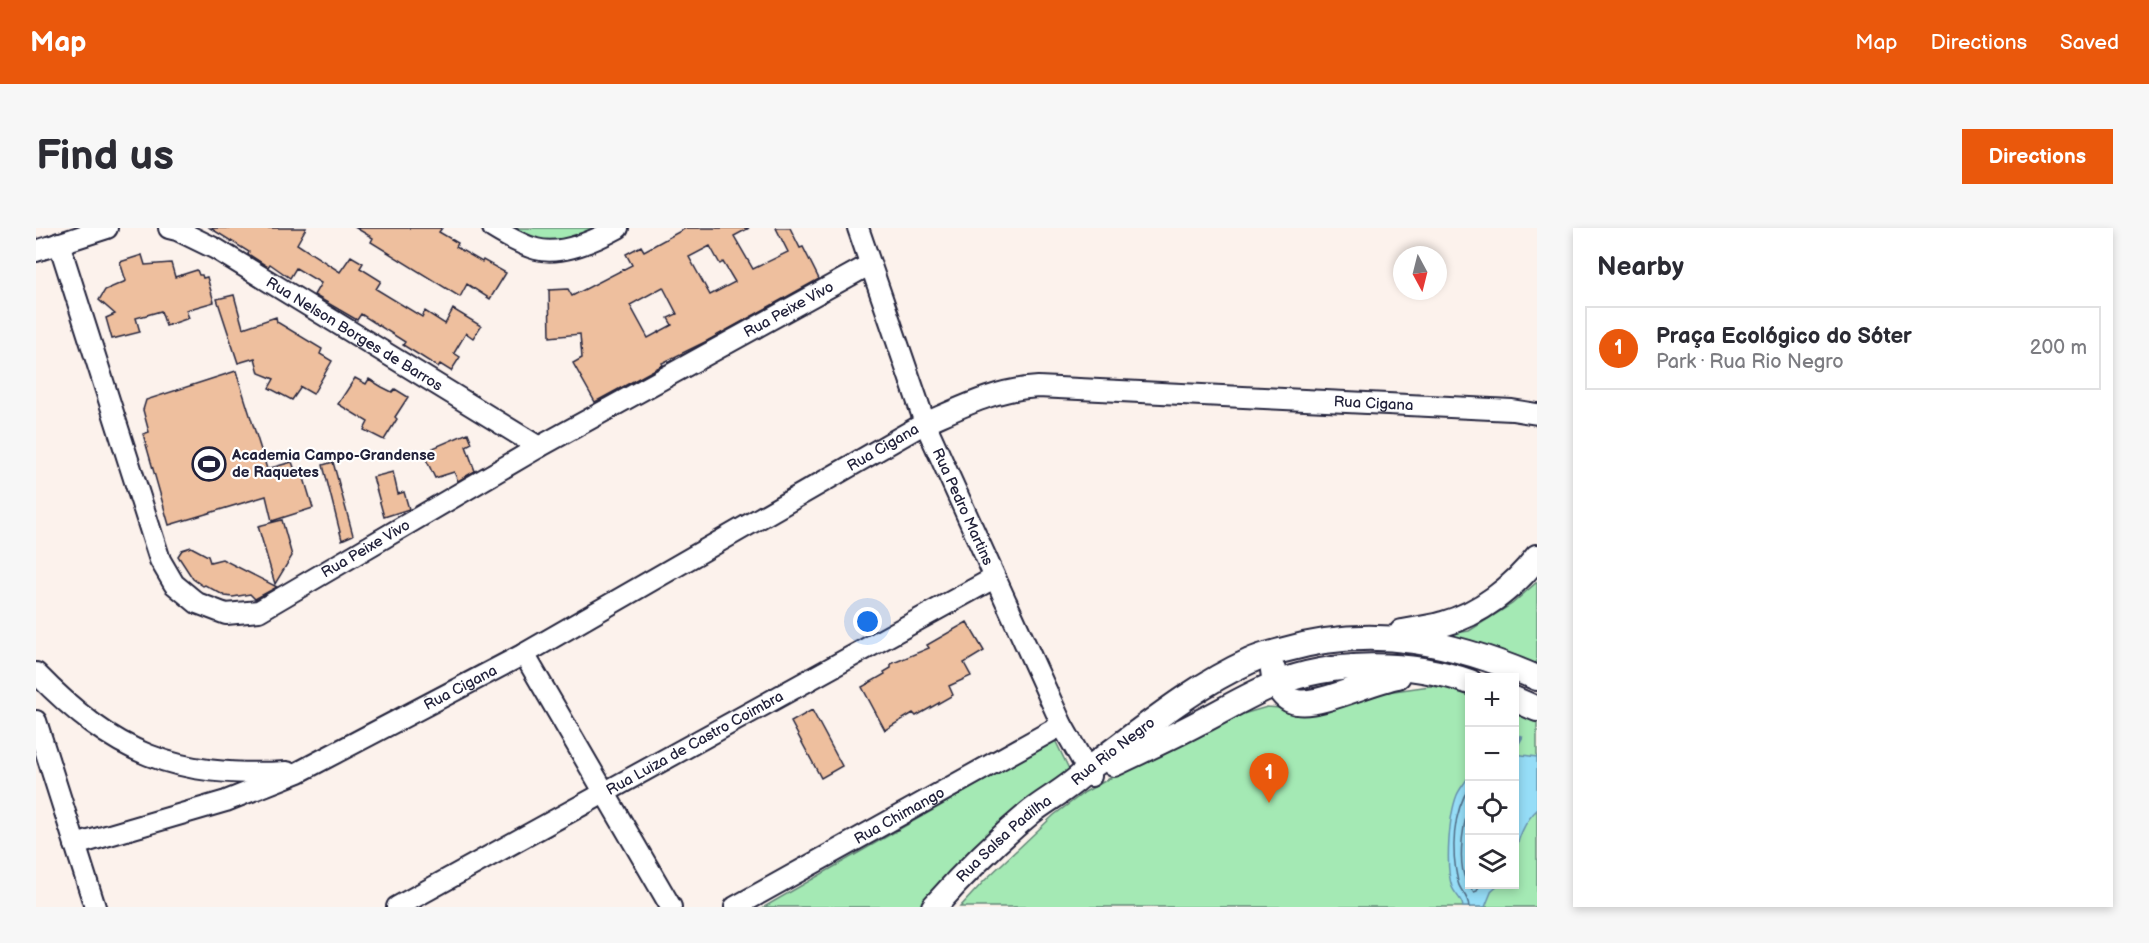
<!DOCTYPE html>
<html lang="en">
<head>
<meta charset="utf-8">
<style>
	:root { --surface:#fff; --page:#f7f7f7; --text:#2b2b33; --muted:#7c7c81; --line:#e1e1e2; --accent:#ea580c }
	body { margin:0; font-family:"Balsamiq Sans",sans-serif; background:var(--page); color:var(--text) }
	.controls { position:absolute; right:18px; bottom:18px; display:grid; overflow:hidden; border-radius:0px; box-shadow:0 3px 9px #0003 }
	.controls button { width:54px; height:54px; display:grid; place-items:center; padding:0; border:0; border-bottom:2px solid var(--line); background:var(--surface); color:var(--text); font:30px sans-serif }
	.compass { position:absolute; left:1357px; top:18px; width:54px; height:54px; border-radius:50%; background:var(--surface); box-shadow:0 3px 9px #0003; rotate:173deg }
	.you { position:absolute; left:832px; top:394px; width:21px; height:21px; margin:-15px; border:4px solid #fff; border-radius:50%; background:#1a73e8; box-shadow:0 0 0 9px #1a73e833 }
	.badge { display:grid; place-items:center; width:39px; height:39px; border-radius:50%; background:var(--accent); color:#fff; font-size:20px; font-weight:700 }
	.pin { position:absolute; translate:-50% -50px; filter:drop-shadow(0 2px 3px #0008) }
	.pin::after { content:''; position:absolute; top:32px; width:21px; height:18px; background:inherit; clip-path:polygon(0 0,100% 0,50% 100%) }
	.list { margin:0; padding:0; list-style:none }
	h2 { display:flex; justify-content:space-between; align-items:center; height:78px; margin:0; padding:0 24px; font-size:26px }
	h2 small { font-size:20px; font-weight:400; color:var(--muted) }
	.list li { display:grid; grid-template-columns:39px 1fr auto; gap:18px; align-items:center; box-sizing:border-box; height:84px; margin:0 12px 12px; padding:0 12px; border:2px solid var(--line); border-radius:0px }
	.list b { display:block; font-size:22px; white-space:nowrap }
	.list p { margin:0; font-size:20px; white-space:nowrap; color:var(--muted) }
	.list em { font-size:20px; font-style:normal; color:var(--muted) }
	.icon { flex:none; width:33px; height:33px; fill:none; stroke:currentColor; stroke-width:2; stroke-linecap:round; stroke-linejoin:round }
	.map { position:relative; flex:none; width:1501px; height:679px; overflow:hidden; border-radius:0px }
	header { display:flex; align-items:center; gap:36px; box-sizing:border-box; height:84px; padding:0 30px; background:var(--accent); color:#fff }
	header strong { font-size:28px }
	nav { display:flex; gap:33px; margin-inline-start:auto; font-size:21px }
	.intro { display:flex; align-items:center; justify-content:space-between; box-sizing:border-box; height:144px; padding:0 36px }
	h1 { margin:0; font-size:42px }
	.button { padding:15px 27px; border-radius:0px; background:var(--accent); color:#fff; font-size:21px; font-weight:700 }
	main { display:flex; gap:36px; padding:0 36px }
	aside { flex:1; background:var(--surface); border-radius:0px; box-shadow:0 3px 9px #0003 }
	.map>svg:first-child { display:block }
	.green { fill:#a4e9b4; stroke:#638678; stroke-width:1.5 }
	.water { fill:#96ddf7; stroke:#6892ac; stroke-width:1.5 }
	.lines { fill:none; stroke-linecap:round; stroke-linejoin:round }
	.shore { stroke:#506d86; stroke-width:1.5 }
	.stream { stroke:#6892ac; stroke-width:4.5 }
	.building { fill:#eebf9e; stroke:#22223b; stroke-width:1.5; fill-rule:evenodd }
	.minor-casing { stroke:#22223b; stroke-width:24 }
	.major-casing { stroke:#22223b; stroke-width:28 }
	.minor { stroke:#fff; stroke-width:20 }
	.major { stroke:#fff; stroke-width:24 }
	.labels { text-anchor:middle; stroke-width:4.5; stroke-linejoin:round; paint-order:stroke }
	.street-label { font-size:15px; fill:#22223b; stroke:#fff }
	.poi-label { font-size:15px; font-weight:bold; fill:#22223b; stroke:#fff; text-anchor:start }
</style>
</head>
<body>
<header>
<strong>Map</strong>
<nav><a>Map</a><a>Directions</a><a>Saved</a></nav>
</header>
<div class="intro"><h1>Find us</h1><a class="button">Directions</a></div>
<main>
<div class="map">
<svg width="1501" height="679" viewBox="0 0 1501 679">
	<rect width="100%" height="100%" fill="#fcf2ec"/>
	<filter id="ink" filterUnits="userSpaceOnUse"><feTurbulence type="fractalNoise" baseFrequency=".0167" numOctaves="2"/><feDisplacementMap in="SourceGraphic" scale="12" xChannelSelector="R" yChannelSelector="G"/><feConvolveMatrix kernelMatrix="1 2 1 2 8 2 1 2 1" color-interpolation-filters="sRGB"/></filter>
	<g filter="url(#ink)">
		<path class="green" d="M 472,0 L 569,0 L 527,15 L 503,15 Z
			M 1501,354 L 1501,441 L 1407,407 L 1433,403 L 1476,376 Z
			M 1394,458 L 1413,460 L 1433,467 L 1434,656 L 1478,656 L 1479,483 L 1501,491 L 1501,679 L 924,679 L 948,653 L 1018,587 L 1049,564 L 1109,531 L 1207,486 L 1231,479 L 1244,480 L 1260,485 L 1344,465 Z
			M 1019,512 L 1035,545 L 890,679 L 728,679 Z"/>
		<path class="water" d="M 1479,526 L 1501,529 L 1501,582 C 1489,592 1481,613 1479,627 Z
			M 1433,547 L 1434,656 L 1462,657 L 1456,662 L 1449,679 L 1427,679 C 1426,670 1419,667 1416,659 C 1409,638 1413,587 1421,567 C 1424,560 1430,554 1433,547 Z"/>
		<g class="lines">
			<path class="shore" d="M 1434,574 C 1427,597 1417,646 1438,664 L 1441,663 L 1444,656
				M 1433,679 C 1432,666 1424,664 1422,654 C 1415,623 1416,585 1434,558"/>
			<path class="stream" d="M 1478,521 L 1485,509"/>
		</g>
		<path class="building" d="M 174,0 L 270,0 L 261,16 L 304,44 L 315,28 L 327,35 L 324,40 L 345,53 L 340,61 L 386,89 L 389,83 L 409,96 L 417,81 L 445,98 L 437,110 L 430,105 L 418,125 L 424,129 L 415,143 L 404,136 L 402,139 L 367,117 L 369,114 L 325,86 L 321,92 L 278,67 L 285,55 L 260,40 L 254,50 L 234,36 L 232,39 L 212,26 L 213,24 Z
			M 320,0 L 406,0 L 403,4 L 422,15 L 420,19 L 446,34 L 447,32 L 470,45 L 454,71 L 431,56 L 424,69 L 335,14 L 337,10 Z
			M 650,0 L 713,0 L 698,8 L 717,41 L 752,24 L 740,0 L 754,0 L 764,20 L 767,19 L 783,51 L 671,113 L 626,135 L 627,137 L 559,174 L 537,135 L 546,130 L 544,106 L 514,109 L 513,62 L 532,61 L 536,68 L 596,37 L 590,26 L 605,18 L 608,23 ZM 674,18 L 684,36 L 687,34 L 699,54 L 674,67 L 653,29 ZM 627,59 L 641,86 L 632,90 L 636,97 L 612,110 L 594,77 Z
			M 106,27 L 109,37 L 135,35 L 139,49 L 161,42 L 163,47 L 166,47 L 167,50 L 171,49 L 178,74 L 150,82 L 153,90 L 130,98 L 125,83 L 100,90 L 104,104 L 76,111 L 70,90 L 79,86 L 63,72 L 69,62 L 90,53 L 84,34 Z
			M 198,67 L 207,100 L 240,89 L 241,94 L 286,121 L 284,126 L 296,133 L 277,166 L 265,159 L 256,172 L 233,160 L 238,151 L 223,145 L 219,130 L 202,135 L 181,71 Z
			M 200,143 L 231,241 L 256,234 L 259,242 L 265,240 L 277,280 L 236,293 L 230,268 L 133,297 L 107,206 L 113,204 L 107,182 L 110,172 Z
			M 319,150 L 330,156 L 333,151 L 346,159 L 356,164 L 359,161 L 372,169 L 359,189 L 361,191 L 348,212 L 328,202 L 332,194 L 302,176 Z
			M 432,205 L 436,215 L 430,218 L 439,243 L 422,253 L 418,244 L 399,250 L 389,229 L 400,225 L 397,220 Z
			M 297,234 L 317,307 L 306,312 L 287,237 Z
			M 357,244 L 362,266 L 368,264 L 373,281 L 348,289 L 337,249 Z
			M 246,292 L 256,328 L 239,356 L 222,298 Z
			M 155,319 L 172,328 L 174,334 L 186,331 L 241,359 L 219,371 L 214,366 L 197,369 L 189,368 L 169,357 L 167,358 L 157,351 L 142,328 L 146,322 Z
			M 931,394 L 948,423 L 928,435 L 935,448 L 913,458 L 917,467 L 880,488 L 877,485 L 849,502 L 826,459 L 849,446 L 848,444 L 855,440 L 855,436 L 893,420 L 891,417 Z
			M 776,482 L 806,538 L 785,550 L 755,494 Z"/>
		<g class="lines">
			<g class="minor-casing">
				<g id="minor">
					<path id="s1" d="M 133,0 L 141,2 L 180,21 L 503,219"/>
					<path d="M 457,0 C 470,8 485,17 500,21 C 525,28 560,12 582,0"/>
					<path id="s2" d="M 822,0 L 889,195 L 1026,497 L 1055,548"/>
					<path id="s3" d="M 23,15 L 124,332 L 138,356 L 161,375 L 190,386 L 223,383 L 503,219 L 833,37"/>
					<path d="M 0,23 L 71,0"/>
					<path d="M 488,426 L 635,679"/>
					<path d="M 0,445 C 79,526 138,550 251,544"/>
					<path d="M 0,493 L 59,679"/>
					<path id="s4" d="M 39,617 L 190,573 L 263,544 L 488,426 L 889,195 C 926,179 960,161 1002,159 L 1476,182 L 1501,186"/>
					<path id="s5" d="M 361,679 L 958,350"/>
					<path id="s6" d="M 699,679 L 1026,497"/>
				</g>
			</g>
			<g class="major-casing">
				<g id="major">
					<path d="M 1366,404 C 1379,402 1394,400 1407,396 C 1444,386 1478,359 1501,329"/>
					<path d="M 1237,442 C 1238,454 1246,472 1261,474 C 1285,478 1334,453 1362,448"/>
					<path d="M 1478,471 L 1501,481"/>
					<path d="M 1078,536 C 1107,522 1136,509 1164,494 C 1188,482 1212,467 1237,457 C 1296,432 1374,433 1434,454"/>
					<path id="s7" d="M 898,679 C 928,645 960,613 995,584 C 1013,570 1035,559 1051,542 C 1103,504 1154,460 1214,433 C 1224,428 1237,425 1248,422 C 1337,396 1418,414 1501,450"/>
				</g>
			</g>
			<use href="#minor" class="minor"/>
			<use href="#major" class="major"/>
		</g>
	</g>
	<defs>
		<g id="stadium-ring" transform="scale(1.725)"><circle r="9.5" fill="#fff" stroke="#22223b" stroke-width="1.5"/><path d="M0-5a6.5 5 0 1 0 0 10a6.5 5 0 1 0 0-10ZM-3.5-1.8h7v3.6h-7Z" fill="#22223b"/></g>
	</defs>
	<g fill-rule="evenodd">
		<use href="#stadium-ring" x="173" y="236"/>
	</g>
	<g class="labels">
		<g class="street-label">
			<text dy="5" stroke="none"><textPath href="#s3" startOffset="1064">Rua Peixe Vivo</textPath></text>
			<text dy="5" stroke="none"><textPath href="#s1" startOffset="214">Rua Nelson Borges de Barros</textPath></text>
			<text dy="5" stroke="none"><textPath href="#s4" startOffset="1408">Rua Cigana</textPath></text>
			<text dy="5" stroke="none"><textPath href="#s4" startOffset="904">Rua Cigana</textPath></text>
			<text dy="5" stroke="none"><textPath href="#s2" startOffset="298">Rua Pedro Martins</textPath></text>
			<text dy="5" stroke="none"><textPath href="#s3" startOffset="578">Rua Peixe Vivo</textPath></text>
			<text dy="5" stroke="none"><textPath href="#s4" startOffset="418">Rua Cigana</textPath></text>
			<text dy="5" stroke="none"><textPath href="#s5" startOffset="340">Rua Luiza de Castro Coimbra</textPath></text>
			<text dy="5" stroke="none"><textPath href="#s7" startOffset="238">Rua Rio Negro</textPath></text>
			<text dy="5" stroke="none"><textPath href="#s6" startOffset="188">Rua Chimango</textPath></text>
			<text dy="5" stroke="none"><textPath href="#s7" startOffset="98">Rua Salsa Padilha</textPath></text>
		</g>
		<g class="poi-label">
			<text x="196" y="232">Academia Campo-Grandense<tspan x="196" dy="17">de Raquetes</tspan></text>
		</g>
	</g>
</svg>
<div class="controls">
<button>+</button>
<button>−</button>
<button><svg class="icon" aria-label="locate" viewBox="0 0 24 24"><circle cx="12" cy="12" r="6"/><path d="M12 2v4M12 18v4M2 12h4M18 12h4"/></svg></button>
<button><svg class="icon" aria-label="layers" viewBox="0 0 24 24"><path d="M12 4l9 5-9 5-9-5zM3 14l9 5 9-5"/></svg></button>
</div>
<svg class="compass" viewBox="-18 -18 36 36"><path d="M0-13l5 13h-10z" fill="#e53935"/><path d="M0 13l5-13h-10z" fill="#7c7c81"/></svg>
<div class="you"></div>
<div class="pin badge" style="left:1233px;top:575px">1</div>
</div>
<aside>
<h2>Nearby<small></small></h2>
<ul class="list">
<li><span class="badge">1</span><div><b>Praça Ecológico do Sóter</b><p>Park · Rua Rio Negro</p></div><em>200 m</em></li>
</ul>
</aside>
</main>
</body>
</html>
